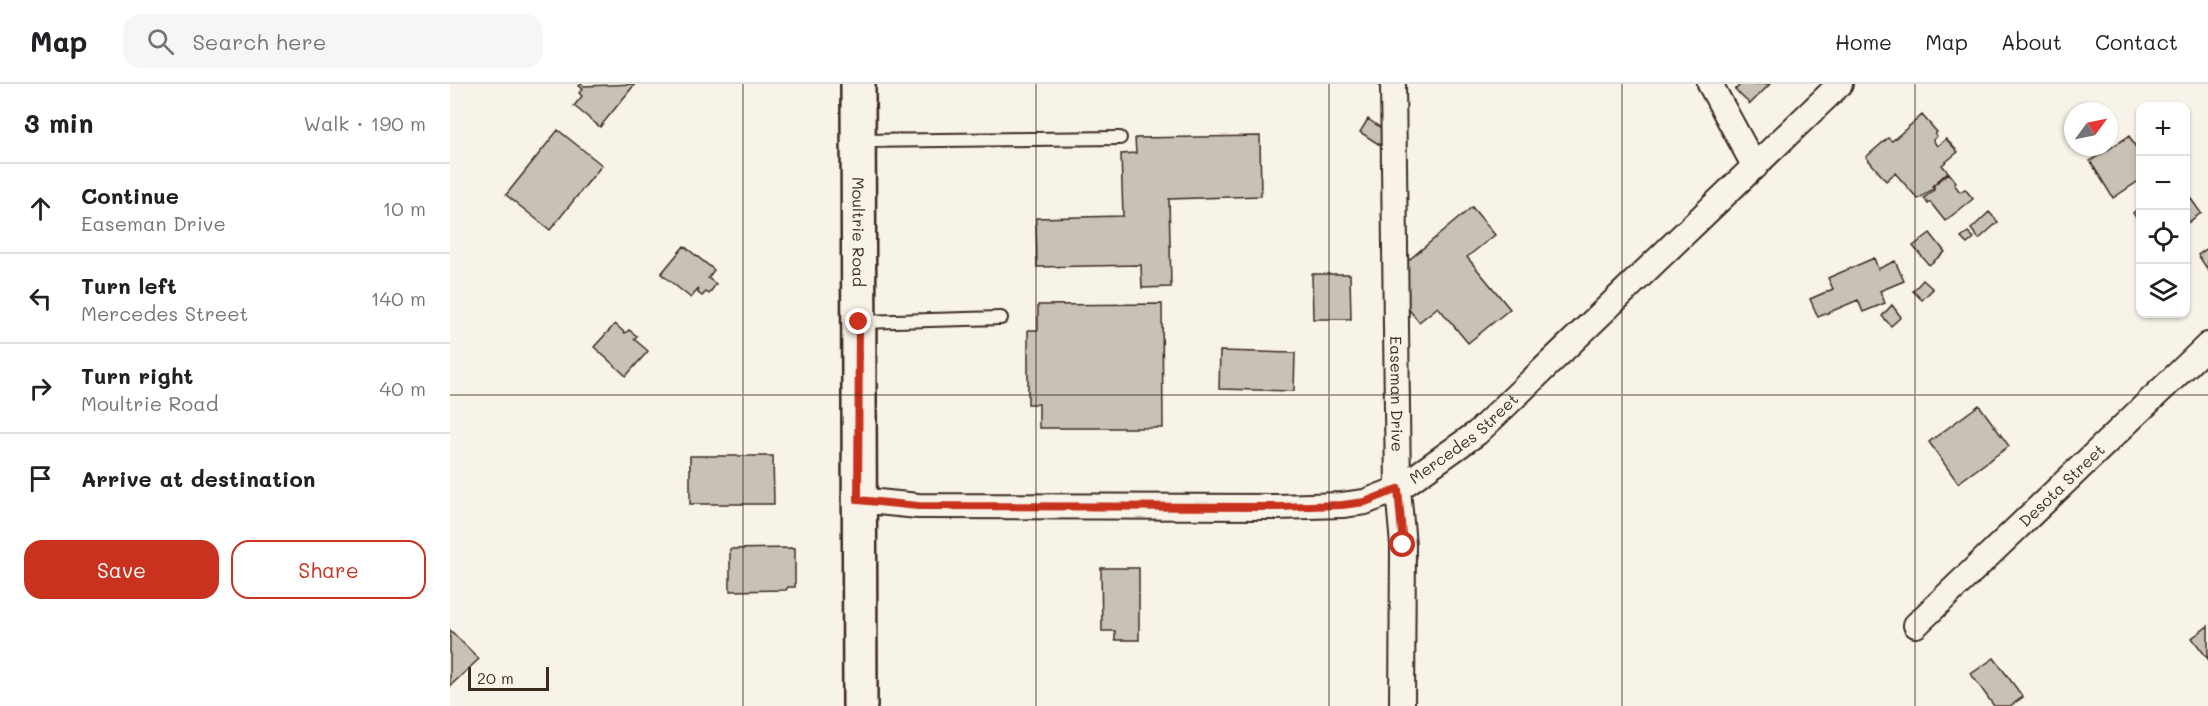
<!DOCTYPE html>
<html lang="en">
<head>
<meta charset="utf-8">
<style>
	:root { --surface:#fff; --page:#f6f6f6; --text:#202124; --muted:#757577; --line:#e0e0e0; --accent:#c8321e }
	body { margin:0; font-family:Mali,sans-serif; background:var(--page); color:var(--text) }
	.controls { position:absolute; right:18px; top:18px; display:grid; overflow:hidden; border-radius:12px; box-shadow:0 2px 4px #0004 }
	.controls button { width:54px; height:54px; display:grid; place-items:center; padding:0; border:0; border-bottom:2px solid var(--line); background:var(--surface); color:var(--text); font:30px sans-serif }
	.compass { position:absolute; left:1614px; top:18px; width:54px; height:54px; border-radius:50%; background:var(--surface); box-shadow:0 2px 4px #0004; rotate:57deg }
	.scale { position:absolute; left:18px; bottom:15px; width:81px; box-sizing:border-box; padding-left:6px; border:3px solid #3b2a1e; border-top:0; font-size:16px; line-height:21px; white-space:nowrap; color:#3b2a1e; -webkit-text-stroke:4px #f7f3e8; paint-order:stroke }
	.stop { position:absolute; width:18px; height:18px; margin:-14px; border:4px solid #c8321e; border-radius:50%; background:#fff }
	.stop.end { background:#c8321e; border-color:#fff; box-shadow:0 2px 6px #0008 }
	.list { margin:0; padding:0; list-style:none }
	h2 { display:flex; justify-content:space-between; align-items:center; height:78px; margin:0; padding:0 24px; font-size:26px }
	h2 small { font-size:20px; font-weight:400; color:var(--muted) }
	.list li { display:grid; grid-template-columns:39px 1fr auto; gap:18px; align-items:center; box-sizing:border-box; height:90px; padding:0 24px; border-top:2px solid var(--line) }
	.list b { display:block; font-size:22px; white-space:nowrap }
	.list p { margin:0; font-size:20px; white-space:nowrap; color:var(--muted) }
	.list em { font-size:20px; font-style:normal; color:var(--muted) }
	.actions { display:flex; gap:12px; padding:18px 24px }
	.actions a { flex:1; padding:14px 0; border:2px solid var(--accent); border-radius:18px; text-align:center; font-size:21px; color:var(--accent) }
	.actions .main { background:var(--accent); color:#fff }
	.icon { flex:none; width:33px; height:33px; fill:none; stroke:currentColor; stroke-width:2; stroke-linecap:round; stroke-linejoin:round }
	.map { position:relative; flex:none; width:1758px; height:622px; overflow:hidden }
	header { display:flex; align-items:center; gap:36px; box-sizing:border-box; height:84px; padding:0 30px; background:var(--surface); border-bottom:2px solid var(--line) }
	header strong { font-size:28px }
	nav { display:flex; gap:33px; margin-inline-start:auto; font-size:21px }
	.search { width:420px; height:54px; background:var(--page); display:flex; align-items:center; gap:15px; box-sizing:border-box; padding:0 21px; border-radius:18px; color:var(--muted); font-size:22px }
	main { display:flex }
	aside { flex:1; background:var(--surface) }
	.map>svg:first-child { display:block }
	.building { fill:#c8c1b6; stroke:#3b2a1e; stroke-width:1.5 }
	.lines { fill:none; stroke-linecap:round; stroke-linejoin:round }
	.lane-casing { stroke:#3b2a1e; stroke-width:16 }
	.street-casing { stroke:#3b2a1e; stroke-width:28 }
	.secondary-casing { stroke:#3b2a1e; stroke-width:38 }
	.lane { stroke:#f7f3e8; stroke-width:12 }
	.street { stroke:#f7f3e8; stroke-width:24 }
	.secondary { stroke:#f7f3e8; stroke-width:33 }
	.route { stroke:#c8321e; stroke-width:8 }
	.grid { fill:none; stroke:#3b2a1e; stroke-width:1.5; stroke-opacity:0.55 }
	.labels { text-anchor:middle; stroke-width:6; stroke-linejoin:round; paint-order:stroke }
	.street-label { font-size:16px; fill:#3b2a1e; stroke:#f7f3e8 }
</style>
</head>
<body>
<header>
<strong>Map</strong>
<div class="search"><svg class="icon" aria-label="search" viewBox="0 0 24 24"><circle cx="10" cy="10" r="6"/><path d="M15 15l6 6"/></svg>Search here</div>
<nav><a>Home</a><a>Map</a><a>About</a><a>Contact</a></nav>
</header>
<main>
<aside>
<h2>3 min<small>Walk · 190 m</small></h2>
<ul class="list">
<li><svg class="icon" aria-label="ahead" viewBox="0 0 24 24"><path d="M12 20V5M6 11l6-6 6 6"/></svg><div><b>Continue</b><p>Easeman Drive</p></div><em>10 m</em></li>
<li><svg class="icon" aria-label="left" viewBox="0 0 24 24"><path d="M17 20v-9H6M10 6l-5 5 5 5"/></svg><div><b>Turn left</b><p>Mercedes Street</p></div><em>140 m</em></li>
<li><svg class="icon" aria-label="right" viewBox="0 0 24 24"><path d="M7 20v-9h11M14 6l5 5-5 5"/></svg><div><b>Turn right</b><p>Moultrie Road</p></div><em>40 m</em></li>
<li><svg class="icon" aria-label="arrive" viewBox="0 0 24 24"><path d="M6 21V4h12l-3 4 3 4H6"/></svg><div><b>Arrive at destination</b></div></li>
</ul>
<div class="actions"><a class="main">Save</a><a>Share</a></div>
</aside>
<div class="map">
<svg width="1758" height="622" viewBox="0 0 1758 622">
	<rect width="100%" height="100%" fill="#f7f3e8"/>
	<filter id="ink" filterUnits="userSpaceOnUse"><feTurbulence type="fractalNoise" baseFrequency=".0167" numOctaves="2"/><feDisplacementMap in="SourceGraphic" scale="12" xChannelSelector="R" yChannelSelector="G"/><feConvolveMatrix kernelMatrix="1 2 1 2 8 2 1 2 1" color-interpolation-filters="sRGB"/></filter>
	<g filter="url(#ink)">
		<path class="building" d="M 131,0 L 134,2 L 185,0 L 150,43 L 124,22 L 132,12 L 129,9 L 133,5 L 129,2 Z
			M 1291,0 L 1320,0 L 1300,20 L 1285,6 Z
			M 1472,31 L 1487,48 L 1485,50 L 1487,52 L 1483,56 L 1487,62 L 1496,55 L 1508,68 L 1492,81 L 1498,88 L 1482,102 L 1484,104 L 1468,115 L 1445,89 L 1436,97 L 1416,73 L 1438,54 L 1442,57 Z
			M 918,35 L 941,51 L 933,63 L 910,48 Z
			M 108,46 L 152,81 L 100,146 L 56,111 Z
			M 810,52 L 811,112 L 719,115 L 721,203 L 692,204 L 691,181 L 587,183 L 586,134 L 673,132 L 671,70 L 686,69 L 685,54 Z
			M 1679,52 L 1690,70 L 1690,96 L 1663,114 L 1640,77 Z
			M 1499,89 L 1506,98 L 1504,100 L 1510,108 L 1515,105 L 1523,115 L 1495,137 L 1480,118 L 1478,120 L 1474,114 L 1484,106 L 1484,101 Z
			M 1736,108 L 1751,129 L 1736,140 Z
			M 1022,123 L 1045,151 L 1017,173 L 1060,225 L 1018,259 L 988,223 L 969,238 L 935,196 Z
			M 1690,123 L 1690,140 L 1683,129 Z
			M 1539,128 L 1548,138 L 1529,155 L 1521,145 Z
			M 1518,148 L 1524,154 L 1517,160 L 1511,154 Z
			M 1480,149 L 1495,168 L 1479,181 L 1463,162 Z
			M 234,162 L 264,186 L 258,194 L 266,200 L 259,210 L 256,208 L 252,212 L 248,209 L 249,204 L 241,214 L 211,190 Z
			M 1758,164 L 1758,186 L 1748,171 Z
			M 1424,174 L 1428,185 L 1445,177 L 1454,197 L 1430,207 L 1435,219 L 1413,228 L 1408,216 L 1368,233 L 1360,215 L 1383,205 L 1378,194 Z
			M 862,190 L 900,190 L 901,235 L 863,235 Z
			M 1473,196 L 1483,205 L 1472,216 L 1463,207 Z
			M 712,220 L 713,344 L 589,344 L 589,320 L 578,320 L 578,246 L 588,246 L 588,221 Z
			M 1442,221 L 1451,233 L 1441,242 L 1432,232 Z
			M 165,240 L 175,249 L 179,246 L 187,252 L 184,255 L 198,267 L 176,292 L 144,263 Z
			M 770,267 L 845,269 L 844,307 L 769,305 Z
			M 1529,321 L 1559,362 L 1508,399 L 1479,358 Z
			M 240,372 L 323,372 L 324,420 L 240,420 Z
			M 345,464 L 345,503 L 338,503 L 336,506 L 280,507 L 280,465 Z
			M 651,484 L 689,484 L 689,556 L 665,556 L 665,547 L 652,547 Z
			M 1758,542 L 1758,575 L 1742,554 Z
			M 0,546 L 29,575 L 0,602 Z
			M 1544,574 L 1573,613 L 1560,622 L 1544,622 L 1521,590 Z"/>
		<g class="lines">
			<g class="lane-casing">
				<path id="lane" d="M 409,57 L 670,54
					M 410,238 L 551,234"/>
			</g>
			<g class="street-casing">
				<g id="street">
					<path id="s1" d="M 943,0 L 948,405 L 953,461 L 952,622"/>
					<path d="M 1260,0 L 1305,83"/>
					<path id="s2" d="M 408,416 L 468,422 L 827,423 L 892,421 L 915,418 L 948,405 L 1027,349 L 1390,0"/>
					<path id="s3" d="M 1466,541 L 1758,261"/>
				</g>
			</g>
			<g class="secondary-casing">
				<g id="secondary">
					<path id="s4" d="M 408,0 L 410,622"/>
				</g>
			</g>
			<use href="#lane" class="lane"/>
			<use href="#street" class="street"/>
			<use href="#secondary" class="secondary"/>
		</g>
	</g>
	<g class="lines" filter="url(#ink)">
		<path class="route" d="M 409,238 L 408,416 L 468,422 L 827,423 L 892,421 L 915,418 L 948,405 L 953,461"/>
	</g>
	<path class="grid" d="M 293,0 L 293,622M 586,0 L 586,622M 879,0 L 879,622M 1172,0 L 1172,622M 1465,0 L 1465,622M 0,311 L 1758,311"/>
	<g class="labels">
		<g class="street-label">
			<text dy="6" stroke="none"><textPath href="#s4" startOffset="148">Moultrie Road</textPath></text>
			<text dy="6" stroke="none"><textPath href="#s1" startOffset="310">Easeman Drive</textPath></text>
			<text dy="6" stroke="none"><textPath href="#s2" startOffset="626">Mercedes Street</textPath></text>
			<text dy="6" stroke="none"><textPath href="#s3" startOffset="202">Desota Street</textPath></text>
		</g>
	</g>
</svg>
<div class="controls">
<button>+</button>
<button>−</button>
<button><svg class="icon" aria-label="locate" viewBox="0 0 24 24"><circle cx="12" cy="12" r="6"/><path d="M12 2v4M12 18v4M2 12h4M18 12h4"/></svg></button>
<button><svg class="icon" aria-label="layers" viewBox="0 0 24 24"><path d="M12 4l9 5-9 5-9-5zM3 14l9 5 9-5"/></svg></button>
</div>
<svg class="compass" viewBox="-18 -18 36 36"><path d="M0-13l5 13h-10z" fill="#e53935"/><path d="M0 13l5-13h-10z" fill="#757577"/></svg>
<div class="scale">20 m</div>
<div class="stop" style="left:953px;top:461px"></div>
<div class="stop end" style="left:409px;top:238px"></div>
</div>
</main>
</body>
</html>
